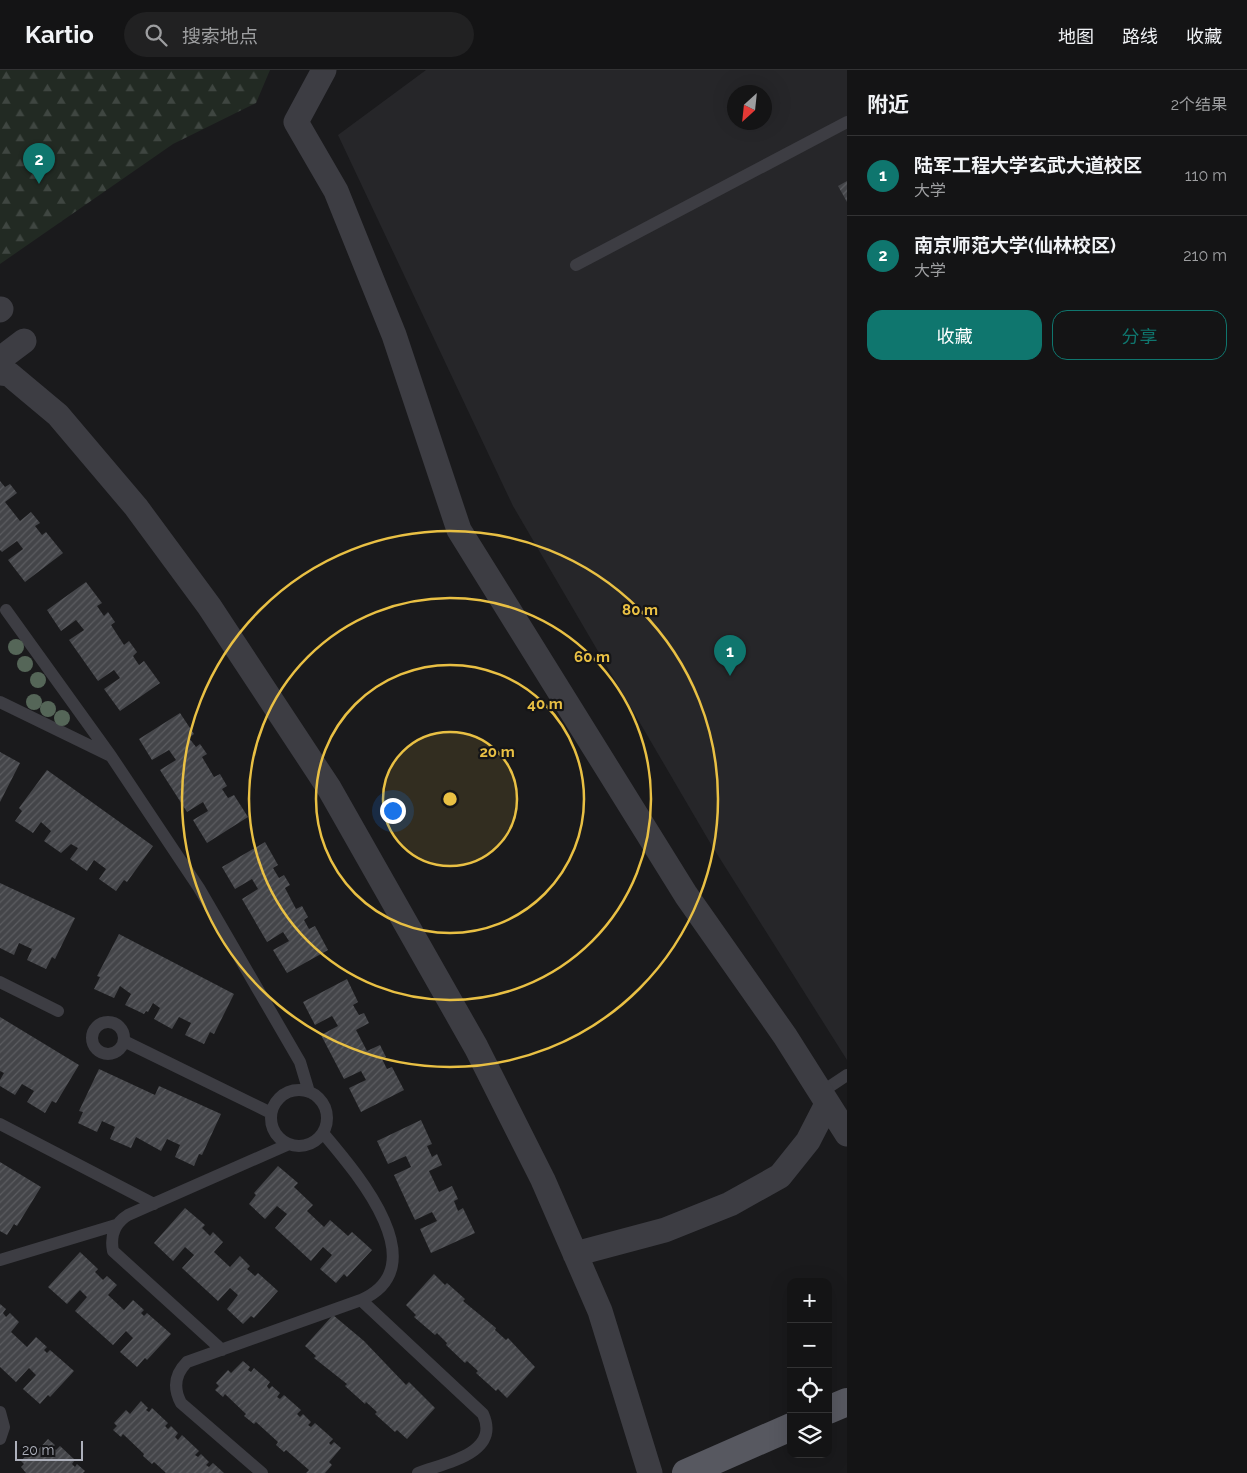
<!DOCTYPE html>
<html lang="zh">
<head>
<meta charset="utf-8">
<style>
	:root { --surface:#141415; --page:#212122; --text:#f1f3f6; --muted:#9d9ea0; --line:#333334; --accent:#0f766e }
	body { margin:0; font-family:Raleway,"Noto Sans SC",sans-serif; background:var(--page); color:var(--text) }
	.controls { position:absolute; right:15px; bottom:15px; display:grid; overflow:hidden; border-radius:10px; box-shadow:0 5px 20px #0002 }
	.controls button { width:45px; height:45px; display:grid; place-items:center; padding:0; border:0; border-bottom:1px solid var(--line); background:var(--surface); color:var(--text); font:25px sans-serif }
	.compass { position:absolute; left:727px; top:15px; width:45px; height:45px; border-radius:50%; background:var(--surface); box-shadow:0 5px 20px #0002; rotate:207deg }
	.scale { position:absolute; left:15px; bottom:12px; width:68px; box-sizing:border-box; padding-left:5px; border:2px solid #adb0bb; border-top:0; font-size:14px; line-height:18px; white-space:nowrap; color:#adb0bb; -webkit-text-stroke:4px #151517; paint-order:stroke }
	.you { position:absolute; left:392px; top:740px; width:18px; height:18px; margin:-12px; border:4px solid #fff; border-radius:50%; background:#1a73e8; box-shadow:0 0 0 8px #1a73e833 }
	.badge { display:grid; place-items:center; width:32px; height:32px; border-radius:50%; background:var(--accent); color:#fff; font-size:16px; font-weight:700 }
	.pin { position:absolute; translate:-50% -41px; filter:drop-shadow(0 1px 2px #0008) }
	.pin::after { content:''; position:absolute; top:26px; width:18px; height:15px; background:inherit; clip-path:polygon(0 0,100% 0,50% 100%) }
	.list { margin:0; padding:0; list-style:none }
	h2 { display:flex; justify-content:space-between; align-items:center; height:65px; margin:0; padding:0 20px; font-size:21px }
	h2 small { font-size:16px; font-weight:400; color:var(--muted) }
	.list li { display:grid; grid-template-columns:32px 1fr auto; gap:15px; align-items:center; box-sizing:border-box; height:80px; padding:0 20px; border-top:1px solid var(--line) }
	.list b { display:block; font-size:19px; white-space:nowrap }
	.list p { margin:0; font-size:16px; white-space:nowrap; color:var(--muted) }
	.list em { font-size:16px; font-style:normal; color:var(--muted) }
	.actions { display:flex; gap:10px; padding:15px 20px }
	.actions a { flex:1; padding:11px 0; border:1px solid var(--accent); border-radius:15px; text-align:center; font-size:18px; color:var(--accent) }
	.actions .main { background:var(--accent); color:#fff }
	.icon { flex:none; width:28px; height:28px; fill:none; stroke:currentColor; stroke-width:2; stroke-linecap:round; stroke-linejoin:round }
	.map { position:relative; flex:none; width:847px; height:1403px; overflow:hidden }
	header { display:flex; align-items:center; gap:30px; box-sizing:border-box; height:70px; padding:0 25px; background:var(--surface); border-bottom:1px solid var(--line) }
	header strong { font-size:24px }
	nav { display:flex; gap:28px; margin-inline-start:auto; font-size:18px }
	.search { width:350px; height:45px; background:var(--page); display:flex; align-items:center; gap:12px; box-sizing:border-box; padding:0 18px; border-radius:28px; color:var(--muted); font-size:19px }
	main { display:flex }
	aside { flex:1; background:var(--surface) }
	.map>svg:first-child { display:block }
	.built { fill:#262629; fill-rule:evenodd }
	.forest { fill:url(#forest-firs) }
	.building { fill:url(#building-hatch) }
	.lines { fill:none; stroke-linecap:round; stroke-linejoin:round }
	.lane { stroke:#3d3d43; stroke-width:12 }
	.street { stroke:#3d3d43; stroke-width:25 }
	.primary { stroke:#575860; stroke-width:28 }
	.tree { fill:#556658 }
	.ring { fill:none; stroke:#e9c044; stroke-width:2.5 }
	.centre { fill:#e9c044; stroke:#151517; stroke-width:2.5 }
	.ring-label { font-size:15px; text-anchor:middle; font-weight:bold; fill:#e9c044; stroke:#151517; stroke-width:4.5; stroke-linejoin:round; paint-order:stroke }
</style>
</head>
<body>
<header>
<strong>Kartio</strong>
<div class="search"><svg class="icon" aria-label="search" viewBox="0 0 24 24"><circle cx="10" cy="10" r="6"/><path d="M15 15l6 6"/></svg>搜索地点</div>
<nav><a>地图</a><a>路线</a><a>收藏</a></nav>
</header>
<main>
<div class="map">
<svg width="847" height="1403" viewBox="0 0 847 1403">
	<defs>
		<pattern id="forest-firs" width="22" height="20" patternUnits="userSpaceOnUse" patternTransform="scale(1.25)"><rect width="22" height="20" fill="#222a23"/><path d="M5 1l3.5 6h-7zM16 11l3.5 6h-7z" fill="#3f4641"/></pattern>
		<pattern id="building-hatch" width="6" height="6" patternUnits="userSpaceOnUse" patternTransform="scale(1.25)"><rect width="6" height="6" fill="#444549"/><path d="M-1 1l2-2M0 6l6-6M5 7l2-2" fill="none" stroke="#5c5d61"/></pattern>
	</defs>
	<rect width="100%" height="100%" fill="#1a1a1c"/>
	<path class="built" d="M 426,0 L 847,0 L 847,990 L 712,776 L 513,436 L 338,65 ZM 734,22 L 764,22 L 764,52 L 734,52 Z"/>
	<path class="forest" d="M 0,0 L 270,0 L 256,33 L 173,74 L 0,194 Z"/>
	<path class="building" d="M 847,111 L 847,132 L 838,116 Z
		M 0,411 L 5,417 L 10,414 L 17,423 L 5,432 L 20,451 L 31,442 L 40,453 L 35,456 L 42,465 L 46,462 L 63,483 L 25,512 L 8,490 L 23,479 L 17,471 L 2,482 L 0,480 Z
		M 86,512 L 102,533 L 97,536 L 104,546 L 108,542 L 115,552 L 111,555 L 124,575 L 129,571 L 137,582 L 133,586 L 139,595 L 144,591 L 160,613 L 120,641 L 104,619 L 120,608 L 114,600 L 98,611 L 69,570 L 84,560 L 76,550 L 61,561 L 47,540 Z
		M 180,643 L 194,664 L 189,668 L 196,677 L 200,674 L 207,684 L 202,687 L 214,707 L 220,704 L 227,716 L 222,719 L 228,728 L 234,725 L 248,747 L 207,773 L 193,750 L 208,741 L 203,732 L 187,742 L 160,700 L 176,690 L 169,680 L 152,690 L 139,669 Z
		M 0,682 L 20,693 L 0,732 Z
		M 47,700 L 153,776 L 127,812 L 124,810 L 116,821 L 99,809 L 106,799 L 94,790 L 87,801 L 70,789 L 78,778 L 71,774 L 61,783 L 44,771 L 51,761 L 41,752 L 33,763 L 15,751 L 22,741 L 19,738 Z
		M 265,772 L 278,795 L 273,798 L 279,808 L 284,805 L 290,815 L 285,818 L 296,839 L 302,836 L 308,847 L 304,850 L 309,859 L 315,856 L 328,880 L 287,903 L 273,880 L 289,871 L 283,862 L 267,872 L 242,829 L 258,819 L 252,809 L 235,819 L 222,797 Z
		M 0,813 L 75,848 L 55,889 L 52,887 L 46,899 L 27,890 L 32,879 L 19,873 L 14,885 L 0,878 Z
		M 119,864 L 234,924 L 214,964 L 210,962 L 204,974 L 185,965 L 191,953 L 179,947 L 172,959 L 154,949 L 160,938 L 153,933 L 148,942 L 146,941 L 144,944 L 125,935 L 131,924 L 120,916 L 114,928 L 94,919 L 100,907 L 97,906 Z
		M 347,909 L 358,932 L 353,935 L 359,945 L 364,943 L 369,953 L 356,960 L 367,981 L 380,975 L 386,987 L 382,989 L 387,999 L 392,997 L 404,1020 L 361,1042 L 349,1018 L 366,1010 L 361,1001 L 344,1009 L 321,965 L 338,956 L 332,946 L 315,955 L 303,932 Z
		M 0,947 L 79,995 L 56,1033 L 52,1031 L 45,1043 L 27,1032 L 34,1021 L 22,1014 L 15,1025 L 0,1016 L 0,1010 L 4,1003 L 0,1001 Z
		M 99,999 L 155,1025 L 159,1016 L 221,1044 L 202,1085 L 199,1084 L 194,1096 L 175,1087 L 180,1075 L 167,1069 L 161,1081 L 136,1067 L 131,1078 L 110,1069 L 115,1057 L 102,1051 L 97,1062 L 78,1053 L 83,1042 L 79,1041 Z
		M 421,1050 L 432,1074 L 427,1076 L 432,1087 L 437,1084 L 442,1095 L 429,1101 L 439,1122 L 452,1116 L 458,1129 L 454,1131 L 458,1141 L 463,1138 L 475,1163 L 431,1183 L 420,1159 L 437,1151 L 432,1142 L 415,1150 L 394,1105 L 411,1097 L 406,1086 L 388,1094 L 377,1071 Z
		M 0,1092 L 41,1117 L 17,1156 L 14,1154 L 7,1165 L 0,1161 Z
		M 278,1096 L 298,1113 L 294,1117 L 313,1135 L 307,1141 L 324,1157 L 330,1150 L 348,1166 L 352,1162 L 372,1180 L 347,1207 L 344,1204 L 336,1213 L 320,1199 L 332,1185 L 323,1177 L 311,1191 L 275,1158 L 287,1144 L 277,1136 L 265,1149 L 249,1134 L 256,1125 L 254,1123 Z
		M 185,1138 L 205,1155 L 202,1158 L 210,1166 L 213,1162 L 223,1172 L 214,1182 L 230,1197 L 240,1186 L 250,1196 L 247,1199 L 255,1206 L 258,1203 L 278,1221 L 254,1248 L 251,1246 L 243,1254 L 227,1239 L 238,1225 L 230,1218 L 218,1231 L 182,1198 L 194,1185 L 185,1177 L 173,1191 L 154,1173 Z
		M 80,1182 L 98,1199 L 95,1202 L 103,1210 L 107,1206 L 117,1215 L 108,1225 L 124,1240 L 133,1230 L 144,1240 L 141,1243 L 144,1246 L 147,1243 L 171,1264 L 147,1290 L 145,1288 L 137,1297 L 120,1282 L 133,1268 L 126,1261 L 113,1275 L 75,1241 L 87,1227 L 80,1220 L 67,1234 L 48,1217 Z
		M 434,1204 L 445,1215 L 447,1213 L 465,1229 L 463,1231 L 496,1258 L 495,1260 L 506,1270 L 508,1268 L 535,1297 L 507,1328 L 498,1319 L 496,1321 L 476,1303 L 478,1301 L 467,1291 L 465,1293 L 446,1275 L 447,1273 L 437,1263 L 435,1265 L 414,1247 L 416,1245 L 406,1235 Z
		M 0,1234 L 6,1239 L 3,1243 L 6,1247 L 10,1243 L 19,1252 L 11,1262 L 27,1277 L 36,1267 L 47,1277 L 44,1280 L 47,1283 L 50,1280 L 74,1301 L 50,1327 L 48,1325 L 40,1334 L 23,1319 L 36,1305 L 29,1298 L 16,1312 L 0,1297 Z
		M 333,1245 L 364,1271 L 406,1315 L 409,1312 L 435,1338 L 407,1369 L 397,1360 L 395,1362 L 375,1344 L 377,1342 L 366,1332 L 365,1334 L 345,1316 L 347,1314 L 314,1288 L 316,1286 L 305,1276 Z
		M 243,1291 L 250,1297 L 248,1300 L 251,1302 L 254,1298 L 270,1312 L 267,1316 L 269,1319 L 272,1316 L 280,1323 L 277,1327 L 280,1329 L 284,1325 L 301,1340 L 297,1344 L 300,1347 L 303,1344 L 311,1352 L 308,1355 L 311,1357 L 315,1353 L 333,1369 L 329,1373 L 331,1375 L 334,1372 L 341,1378 L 329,1392 L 332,1395 L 325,1403 L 306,1403 L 309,1400 L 286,1380 L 284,1382 L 276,1375 L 278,1372 L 256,1352 L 254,1354 L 244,1346 L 246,1344 L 225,1324 L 223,1327 L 215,1320 L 219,1316 L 216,1313 L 228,1300 L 231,1303 Z
		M 141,1331 L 148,1338 L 146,1340 L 149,1342 L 152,1338 L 168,1353 L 165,1356 L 168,1359 L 171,1356 L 178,1363 L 175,1367 L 178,1370 L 182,1365 L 199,1381 L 195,1385 L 198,1387 L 201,1384 L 209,1392 L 206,1395 L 209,1397 L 213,1393 L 224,1403 L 166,1403 L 154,1392 L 152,1394 L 143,1386 L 144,1384 L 123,1364 L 121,1367 L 113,1360 L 117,1356 L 114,1353 L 126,1340 L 130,1344 Z
		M 48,1369 L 55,1375 L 53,1377 L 56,1380 L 60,1376 L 75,1390 L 72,1394 L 75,1397 L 77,1394 L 85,1401 L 83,1403 L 26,1403 L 21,1397 L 24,1394 L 21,1391 L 33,1378 L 37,1381 Z"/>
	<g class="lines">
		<path class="lane" d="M 576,195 L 847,52
			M 0,632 L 111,686 L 6,540
			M 111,686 L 199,818 L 300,992 L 309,1022
			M 0,912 L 58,941
			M92 968a16 16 0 1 1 32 0a16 16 0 1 1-32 0Z
			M 124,971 L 271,1043
			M271 1048a28 28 0 1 1 56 0a28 28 0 1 1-56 0Z
			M 820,1023 L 847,1005
			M 0,1054 L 154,1134
			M 323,1063 C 355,1101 438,1196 361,1230 L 483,1344 C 501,1384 444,1393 418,1403
			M 0,1190 L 116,1155
			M 222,1280 L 113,1181 C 110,1166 115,1153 128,1145 L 289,1074
			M 0,1342 L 4,1357 L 0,1369
			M 262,1403 L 181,1333 C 173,1318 175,1304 187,1292 L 361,1230"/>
		<path class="street" d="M 324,0 L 296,52 L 336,121 L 394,265 L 459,460 L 686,825 L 785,966 L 847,1064
			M 0,240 L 1,239
			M 0,289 L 24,271
			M 0,303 L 9,304 L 58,345 L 136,437 L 209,536 L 329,718 L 476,977 L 543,1110 L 600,1241 L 650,1403
			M 575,1184 L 665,1160 L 730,1134 L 780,1106 L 808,1071 L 827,1034"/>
		<path class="primary" d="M 828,1340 L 847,1332
			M 686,1403 L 791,1357"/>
	</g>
	<g class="tree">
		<circle cx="16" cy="577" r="8"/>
		<circle cx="25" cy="594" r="8"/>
		<circle cx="38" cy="610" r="8"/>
		<circle cx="34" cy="632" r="8"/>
		<circle cx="48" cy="639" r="8"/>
		<circle cx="62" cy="648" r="8"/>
	</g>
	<circle cx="450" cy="729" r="67" fill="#e9c044" fill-opacity=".12"/>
	<g class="ring">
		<circle cx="450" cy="729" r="67"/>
		<circle cx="450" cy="729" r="134"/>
		<circle cx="450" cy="729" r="201"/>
		<circle cx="450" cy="729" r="268"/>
	</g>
	<circle cx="450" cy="729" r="8" class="centre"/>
	<g class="ring-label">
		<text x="640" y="545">80 m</text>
		<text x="592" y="592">60 m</text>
		<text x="545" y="639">40 m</text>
		<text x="497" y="687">20 m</text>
	</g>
</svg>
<div class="controls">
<button>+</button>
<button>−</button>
<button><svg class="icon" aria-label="locate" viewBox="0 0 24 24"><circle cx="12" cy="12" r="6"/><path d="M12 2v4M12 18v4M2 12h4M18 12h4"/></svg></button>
<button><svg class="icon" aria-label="layers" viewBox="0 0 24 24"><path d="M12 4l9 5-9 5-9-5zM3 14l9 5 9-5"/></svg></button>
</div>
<svg class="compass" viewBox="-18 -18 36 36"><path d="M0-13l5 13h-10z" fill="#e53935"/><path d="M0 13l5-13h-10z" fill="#9d9ea0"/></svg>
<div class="scale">20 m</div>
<div class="you"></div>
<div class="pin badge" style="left:730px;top:606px">1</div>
<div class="pin badge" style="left:39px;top:114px">2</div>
</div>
<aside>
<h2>附近<small>2个结果</small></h2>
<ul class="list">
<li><span class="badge">1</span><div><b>陆军工程大学玄武大道校区</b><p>大学</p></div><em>110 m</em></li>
<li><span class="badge">2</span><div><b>南京师范大学(仙林校区)</b><p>大学</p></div><em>210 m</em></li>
</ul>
<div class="actions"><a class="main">收藏</a><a>分享</a></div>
</aside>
</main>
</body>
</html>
